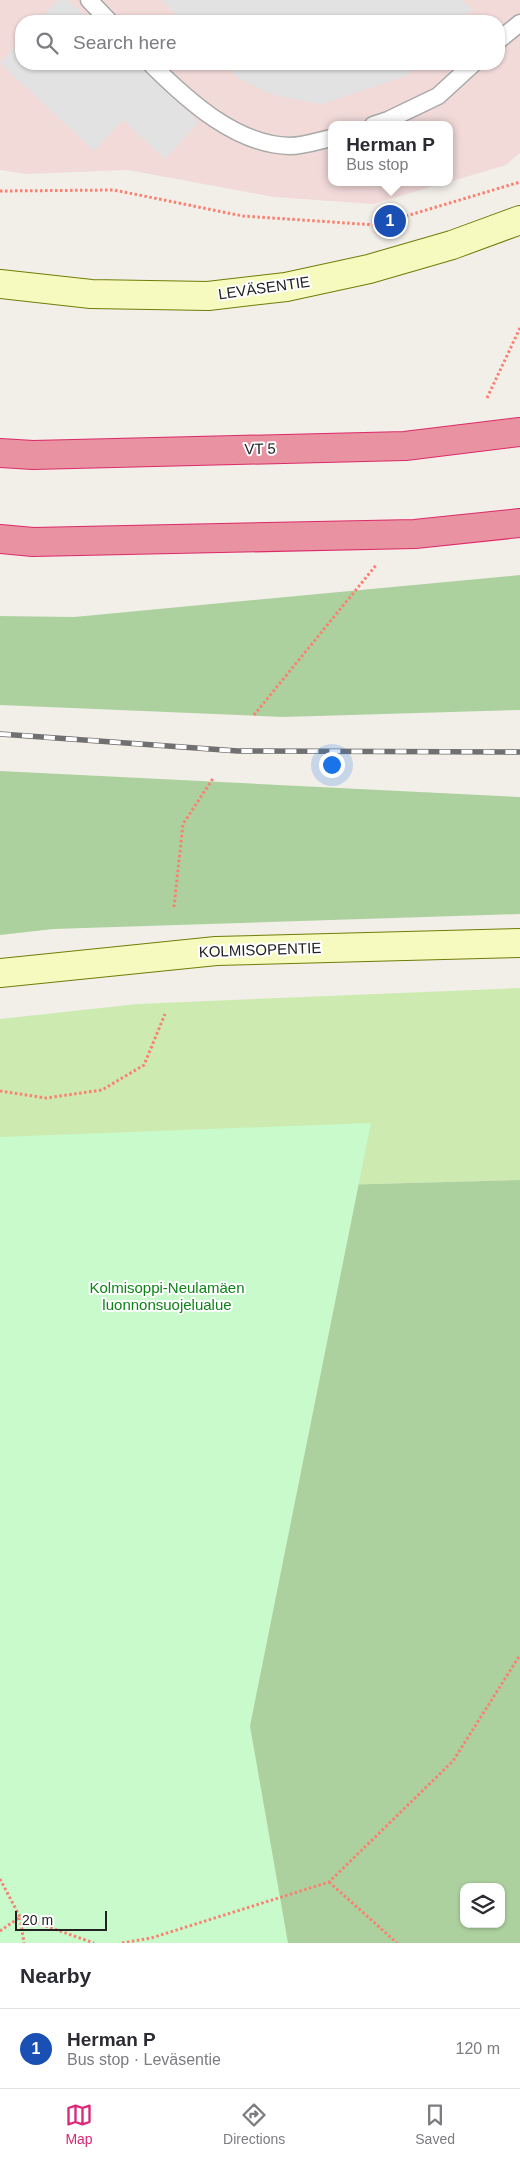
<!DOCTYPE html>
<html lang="en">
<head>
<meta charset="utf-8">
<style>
	:root { --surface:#fff; --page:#f2f2f3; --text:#2b2b33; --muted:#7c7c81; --line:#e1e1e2; --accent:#db2777 }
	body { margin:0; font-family:Arial,sans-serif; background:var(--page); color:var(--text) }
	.controls { position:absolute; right:15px; bottom:15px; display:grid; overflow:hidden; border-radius:10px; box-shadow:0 1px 4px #0004 }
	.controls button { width:45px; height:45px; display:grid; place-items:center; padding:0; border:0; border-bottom:1px solid var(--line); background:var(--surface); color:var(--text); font:25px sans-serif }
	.scale { position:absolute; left:15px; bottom:12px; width:92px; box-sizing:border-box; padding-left:5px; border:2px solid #222; border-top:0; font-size:14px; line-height:18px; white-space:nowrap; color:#222; -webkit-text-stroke:4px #fff; paint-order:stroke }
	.you { position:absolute; left:331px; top:764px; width:18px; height:18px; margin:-12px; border:4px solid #fff; border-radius:50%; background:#1a73e8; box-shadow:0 0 0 8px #1a73e833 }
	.badge { display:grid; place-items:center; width:32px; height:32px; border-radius:50%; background:var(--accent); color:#fff; font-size:16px; font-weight:700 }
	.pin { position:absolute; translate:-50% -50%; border:2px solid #fff; box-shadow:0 1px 5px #0006 }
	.popup { position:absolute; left:328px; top:121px; width:125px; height:65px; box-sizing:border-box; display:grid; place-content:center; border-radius:10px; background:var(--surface); filter:drop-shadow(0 1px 4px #0005); font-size:16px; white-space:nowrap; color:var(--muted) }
	.popup b { font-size:19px; color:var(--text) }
	.popup::after { content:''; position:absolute; left:50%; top:100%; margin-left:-10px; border:10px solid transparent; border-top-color:var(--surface) }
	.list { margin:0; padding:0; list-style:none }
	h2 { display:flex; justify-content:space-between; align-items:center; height:65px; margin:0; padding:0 20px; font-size:21px }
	h2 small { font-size:16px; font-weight:400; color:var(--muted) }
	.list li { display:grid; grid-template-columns:32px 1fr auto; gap:15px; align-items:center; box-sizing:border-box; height:80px; padding:0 20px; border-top:1px solid var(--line) }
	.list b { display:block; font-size:19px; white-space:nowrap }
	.list p { margin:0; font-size:16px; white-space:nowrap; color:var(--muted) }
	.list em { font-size:16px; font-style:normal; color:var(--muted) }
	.icon { flex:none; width:28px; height:28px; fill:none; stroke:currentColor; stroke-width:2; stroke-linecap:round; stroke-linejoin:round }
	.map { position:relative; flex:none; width:520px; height:1943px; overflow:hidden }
	.search { position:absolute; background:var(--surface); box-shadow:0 1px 4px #0004; left:15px; right:15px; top:15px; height:55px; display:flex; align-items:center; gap:12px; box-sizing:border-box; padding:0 18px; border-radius:20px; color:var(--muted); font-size:19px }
	.sheet { height:145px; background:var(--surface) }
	nav { display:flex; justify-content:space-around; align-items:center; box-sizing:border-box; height:70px; border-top:1px solid var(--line); background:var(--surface); font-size:14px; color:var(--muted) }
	nav a { display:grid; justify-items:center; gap:2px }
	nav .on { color:var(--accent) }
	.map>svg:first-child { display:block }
	.commercial { fill:#f2dad9; fill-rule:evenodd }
	.grass { fill:#cdebb0 }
	.forest { fill:#add19e; fill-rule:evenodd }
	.park { fill:#c8facc }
	.parking { fill:#e2e2e2 }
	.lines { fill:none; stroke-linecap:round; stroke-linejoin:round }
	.lane-casing { stroke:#a9a9a9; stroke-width:19 }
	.secondary-casing { stroke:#707d05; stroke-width:30 }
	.highway-casing { stroke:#dc2a67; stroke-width:30 }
	.path { stroke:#fa8072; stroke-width:3; stroke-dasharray:2.5 2.5; stroke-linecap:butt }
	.lane { stroke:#fff; stroke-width:16 }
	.secondary { stroke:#f7fabf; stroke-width:28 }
	.highway { stroke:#e892a2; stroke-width:28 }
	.rail-casing { stroke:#707070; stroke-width:5.5 }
	.rail { stroke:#fff; stroke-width:4; stroke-dasharray:11; stroke-linecap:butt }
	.labels { text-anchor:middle; stroke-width:4; stroke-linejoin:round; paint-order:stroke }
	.street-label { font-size:15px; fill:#222; stroke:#fff }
	.park-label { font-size:15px; fill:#0c8416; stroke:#fff }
</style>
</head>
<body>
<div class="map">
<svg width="520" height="1943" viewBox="0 0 520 1943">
	<rect width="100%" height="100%" fill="#f2efe9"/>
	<path class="commercial" d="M 0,0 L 520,0 L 520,153 L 506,165 L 449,182 L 449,125 L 331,125 L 331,182 L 447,182 L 373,204 L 274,197 L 128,170 L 27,174 L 0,170 ZM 21,21 L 499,21 L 499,64 L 21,64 Z"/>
	<path class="grass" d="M 520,988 L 520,1180 L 0,1194 L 0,1019 L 137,1004 Z"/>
	<path class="forest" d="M 520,575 L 520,710 L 283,717 L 0,705 L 0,616 L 74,617 Z
		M 0,771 L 520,797 L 520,914 L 53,929 L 0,935 Z
		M 520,1180 L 520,1943 L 0,1943 L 0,1194 ZM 464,1887 L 501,1887 L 501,1924 L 464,1924 Z"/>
	<path class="park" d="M 371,1123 L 250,1726 L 288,1943 L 0,1943 L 0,1137 Z"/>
	<path class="parking" d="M 58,0 L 68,0 L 91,21 L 38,21 Z
		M 161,0 L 463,0 L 472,9 L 460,21 L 182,21 Z
		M 21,39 L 21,64 L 136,64 L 199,122 L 165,159 L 123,120 L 94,151 L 0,63 Z
		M 225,64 L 418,64 L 406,76 L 322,104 L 273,95 L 238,78 Z"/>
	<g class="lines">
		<g class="lane-casing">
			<path id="lane" d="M 89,0 L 109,21
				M 499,40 L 520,23
				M 151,64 C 187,100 236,145 290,146 C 303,146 318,141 331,138
				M 373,125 L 388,120 L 438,96 L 473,64"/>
		</g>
		<g class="secondary-casing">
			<path id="secondary" d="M 0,284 L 91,294 L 208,296 L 286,287 L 369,269 L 452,245 L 520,220
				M 0,973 L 216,951 L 520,943"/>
		</g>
		<g class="highway-casing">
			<path id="highway" d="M 0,453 L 33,455 L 405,446 L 520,432
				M 0,539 L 33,542 L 415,534 L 520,523"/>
		</g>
		<path class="path" d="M 0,191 L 114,190 L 243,216 L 376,225 L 520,182
			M 487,398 L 520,328
			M 254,715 L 377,564
			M 174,907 L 183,824 L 214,777
			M 0,1091 L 46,1098 L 102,1090 L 144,1065 L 165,1014
			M 0,1879 L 20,1917 L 94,1943
			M 329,1882 L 397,1943
			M 0,1931 L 20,1917 L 24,1943
			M 122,1943 L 151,1938 L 329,1882 L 453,1761 L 520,1655"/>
		<use href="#lane" class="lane"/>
		<use href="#secondary" class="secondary"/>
		<use href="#highway" class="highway"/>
		<g class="rail-casing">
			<path id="rail" d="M 0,734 L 238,751 L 520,752"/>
		</g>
		<use href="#rail" class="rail"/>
	</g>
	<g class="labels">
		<g class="street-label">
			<text transform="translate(264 288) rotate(-8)" y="5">LEVÄSENTIE</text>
			<text transform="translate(260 449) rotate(-1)" y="5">VT 5</text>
			<text transform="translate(260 950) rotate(-2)" y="5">KOLMISOPENTIE</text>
		</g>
		<g class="park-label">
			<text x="167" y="1293">Kolmisoppi-Neulamäen<tspan x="167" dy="17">luonnonsuojelualue</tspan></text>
		</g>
	</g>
</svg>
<div class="controls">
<button><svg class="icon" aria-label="layers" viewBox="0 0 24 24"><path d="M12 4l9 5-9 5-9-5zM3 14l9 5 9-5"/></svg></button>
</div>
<div class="scale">20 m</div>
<div class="you"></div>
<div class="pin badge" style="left:390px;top:221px;background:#1a4fb4">1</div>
<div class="popup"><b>Herman P</b>Bus stop</div>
<div class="search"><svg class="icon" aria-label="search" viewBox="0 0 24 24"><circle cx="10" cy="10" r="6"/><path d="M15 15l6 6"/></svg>Search here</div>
</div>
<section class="sheet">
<h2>Nearby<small></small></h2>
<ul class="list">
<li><span class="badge" style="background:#1a4fb4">1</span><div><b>Herman P</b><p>Bus stop · Leväsentie</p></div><em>120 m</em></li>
</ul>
</section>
<nav>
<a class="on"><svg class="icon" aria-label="map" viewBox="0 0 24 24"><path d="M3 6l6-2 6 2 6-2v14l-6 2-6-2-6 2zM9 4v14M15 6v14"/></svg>Map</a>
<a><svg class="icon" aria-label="directions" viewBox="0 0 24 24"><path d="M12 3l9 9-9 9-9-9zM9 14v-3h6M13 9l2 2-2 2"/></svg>Directions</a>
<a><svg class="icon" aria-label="saved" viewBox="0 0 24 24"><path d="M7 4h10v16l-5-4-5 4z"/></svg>Saved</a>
</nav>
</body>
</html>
